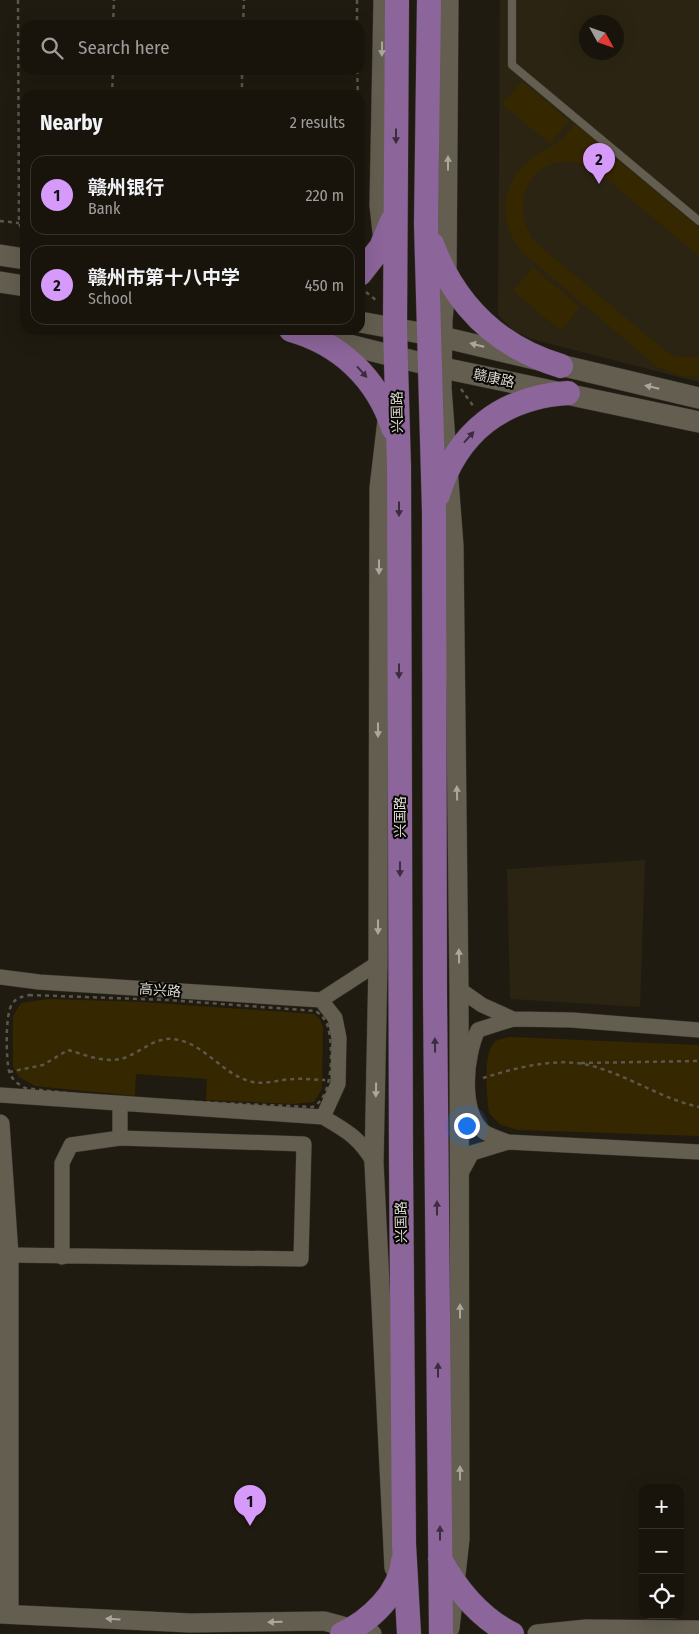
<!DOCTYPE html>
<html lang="en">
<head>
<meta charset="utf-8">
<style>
	:root { --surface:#18140c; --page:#25211a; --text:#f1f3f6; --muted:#9f9e9d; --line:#36332d; --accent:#d69bfa }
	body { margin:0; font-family:"Fira Sans Condensed","Noto Sans SC",sans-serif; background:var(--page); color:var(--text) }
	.controls { position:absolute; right:15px; bottom:15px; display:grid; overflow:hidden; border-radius:10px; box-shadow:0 5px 20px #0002 }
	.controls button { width:45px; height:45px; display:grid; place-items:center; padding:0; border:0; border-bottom:1px solid var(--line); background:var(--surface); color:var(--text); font:25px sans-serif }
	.compass { position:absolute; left:579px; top:15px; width:45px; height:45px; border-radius:50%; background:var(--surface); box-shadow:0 5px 20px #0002; rotate:130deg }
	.you { position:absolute; left:466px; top:1125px; width:18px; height:18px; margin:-12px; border:4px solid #fff; border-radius:50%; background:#1a73e8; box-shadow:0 0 0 8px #1a73e833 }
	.badge { display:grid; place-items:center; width:32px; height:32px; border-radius:50%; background:var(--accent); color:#111; font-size:16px; font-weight:700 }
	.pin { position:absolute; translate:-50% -41px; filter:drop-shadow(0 1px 2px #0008) }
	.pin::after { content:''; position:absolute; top:26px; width:18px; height:15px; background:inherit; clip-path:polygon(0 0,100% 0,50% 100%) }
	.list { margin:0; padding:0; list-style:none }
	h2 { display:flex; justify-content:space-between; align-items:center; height:65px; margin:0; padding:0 20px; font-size:21px }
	h2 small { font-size:16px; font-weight:400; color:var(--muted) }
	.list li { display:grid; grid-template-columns:32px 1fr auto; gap:15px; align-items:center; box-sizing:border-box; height:80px; margin:0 10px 10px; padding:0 10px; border:1px solid var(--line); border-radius:15px }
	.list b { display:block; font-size:19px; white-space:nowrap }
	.list p { margin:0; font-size:16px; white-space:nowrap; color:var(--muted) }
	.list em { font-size:16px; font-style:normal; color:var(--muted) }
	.icon { flex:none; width:28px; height:28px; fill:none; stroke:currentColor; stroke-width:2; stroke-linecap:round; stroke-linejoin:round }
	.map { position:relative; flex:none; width:699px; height:1634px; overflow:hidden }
	.search { position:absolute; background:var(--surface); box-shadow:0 5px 20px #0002; left:20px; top:20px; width:345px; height:55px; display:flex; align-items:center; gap:12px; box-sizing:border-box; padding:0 18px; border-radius:15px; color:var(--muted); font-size:19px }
	.panel { position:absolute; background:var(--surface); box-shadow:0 5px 20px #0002; left:20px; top:90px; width:345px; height:245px; border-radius:15px }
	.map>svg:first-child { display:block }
	.built { fill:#2b2412; fill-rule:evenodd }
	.green { fill:#352700 }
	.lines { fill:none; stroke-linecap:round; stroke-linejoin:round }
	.service-casing { stroke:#37342f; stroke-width:9 }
	.minor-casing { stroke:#37342f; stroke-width:16 }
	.tertiary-casing { stroke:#37342f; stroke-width:20 }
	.secondary-casing { stroke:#37342f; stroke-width:22 }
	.primary-casing { stroke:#37342f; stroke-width:25 }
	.path { stroke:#5c574d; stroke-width:2.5; stroke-dasharray:4 4; stroke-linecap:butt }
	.service { stroke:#635e50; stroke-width:8 }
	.minor { stroke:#635e50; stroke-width:15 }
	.tertiary { stroke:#635e50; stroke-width:19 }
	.secondary { stroke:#635e50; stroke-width:21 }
	.primary { stroke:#8c659a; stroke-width:24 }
	.oneway { fill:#aba79d }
	.oneway2 { fill:#3d2c3f }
	.labels { text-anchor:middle; stroke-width:4; stroke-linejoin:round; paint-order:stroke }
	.street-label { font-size:14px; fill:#dbd8d0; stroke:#080603 }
</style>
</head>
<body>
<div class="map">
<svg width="699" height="1634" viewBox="0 0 699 1634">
	<rect width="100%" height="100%" fill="#201b10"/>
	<path class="built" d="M 500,0 L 699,0 L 699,382 L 531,339 L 513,330 L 498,315 ZM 586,22 L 616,22 L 616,52 L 586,52 Z
		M 645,860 L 640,1007 L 510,999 L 507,869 Z"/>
	<path class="green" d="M 522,81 L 569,121 L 550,144 L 502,104 Z
		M 575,124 L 699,228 L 699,256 L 592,167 C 540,144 502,198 535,242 L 668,353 L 679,357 L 699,357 L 699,377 L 682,376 L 657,367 L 525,255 C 497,226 499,185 530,159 C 539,151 551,148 560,141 C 565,137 570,129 575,124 Z
		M 533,267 L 580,307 L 561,331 L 513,291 Z
		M 48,999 L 142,1002 L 314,1014 L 320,1019 L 323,1027 L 322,1089 L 314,1102 L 292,1104 L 206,1100 L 207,1079 L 136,1074 L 135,1096 L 35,1086 L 19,1077 L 13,1067 L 13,1016 L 21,1003 Z
		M 511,1037 L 699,1045 L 699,1136 L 518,1130 L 501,1125 L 489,1113 C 487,1097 482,1053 495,1042 C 500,1038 505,1038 511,1037 Z"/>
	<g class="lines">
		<g class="service-casing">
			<path id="service" d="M 512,0 L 512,65 L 699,221"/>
		</g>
		<g class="minor-casing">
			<path id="minor" d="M 0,977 L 39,982 L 321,1000
				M 459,989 L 482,1005 L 513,1019 L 572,1020 L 699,1030
				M 321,1000 L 378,963
				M 0,1095 L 323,1117 L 338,1084 L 339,1038 L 335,1018 L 321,1000
				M 323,1117 C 347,1131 360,1138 374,1163
				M 120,1138 L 120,1105
				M 508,1142 C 501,1139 489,1136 483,1131 C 460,1110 466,1055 478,1030 L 513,1019
				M 460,1175 L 472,1153 L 508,1142 L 699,1152
				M 9,1255 L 301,1259 L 304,1144 L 120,1138 L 71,1145 L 62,1163 L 62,1257"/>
		</g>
		<g class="tertiary-casing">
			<path id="tertiary" d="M 383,0 L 379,205 L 383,242
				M 449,0 L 447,278 L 443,320 L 442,388 L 454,546 L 459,989 L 460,1539 L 450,1628
				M 388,412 L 379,488 L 378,963 L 374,1163 L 394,1568
				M 0,1124 L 9,1255 L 9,1614
				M 0,1614 L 190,1623 L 324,1621 L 372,1634
				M 537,1634 L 586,1629 L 699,1630"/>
		</g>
		<g class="secondary-casing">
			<path id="secondary" d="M 0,255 L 25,259
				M 0,282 L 25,286
				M 360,322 L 442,337 L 699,398
				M 321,338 L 429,365 L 699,422"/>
		</g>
		<g class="primary-casing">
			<path id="primary" d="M 397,0 L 395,328 L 399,467 L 401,1159 L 404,1544 L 409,1634
				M 429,0 L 426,224 L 434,512 L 435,995 L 441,1634
				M 432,244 C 455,305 498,347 561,366
				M 360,274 L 381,247 L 392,221
				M 291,330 C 340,344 377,378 393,428
				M 438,495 C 457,432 503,397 568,393
				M 440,1559 C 457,1590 480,1618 512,1634
				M 342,1634 C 370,1621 400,1593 403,1561"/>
		</g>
		<path class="path" d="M 18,0 L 19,223 L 25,236
			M 357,0 L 357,25
			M 113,25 L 114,0
			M 243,25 L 244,0
			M 357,70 L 358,95
			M 112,95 L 113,70
			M 242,95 L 242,70
			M 0,221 L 19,223
			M 366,292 L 377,301
			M 461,389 L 474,407
			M 29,995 L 168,1000 L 316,1011 C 322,1016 326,1020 328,1027 C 333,1047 334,1099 312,1107 L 108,1098 L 25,1088 C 18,1084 11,1079 9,1071 C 6,1058 5,1014 12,1004 C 17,997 22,997 29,995 Z
			M 581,1063 L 699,1061
			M 9,1072 L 43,1065 L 68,1050 C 86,1055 106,1064 124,1058 C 141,1052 155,1037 173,1039 C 203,1042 221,1073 249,1081 C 264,1086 280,1079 294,1079 C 305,1078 315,1080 325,1080
			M 483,1078 C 519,1067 562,1055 599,1068 C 634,1079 663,1099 699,1107"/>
		<use href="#service" class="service"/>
		<use href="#minor" class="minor"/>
		<use href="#tertiary" class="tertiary"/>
		<use href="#secondary" class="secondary"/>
		<use href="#primary" class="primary"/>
	</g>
	<defs><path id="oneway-solid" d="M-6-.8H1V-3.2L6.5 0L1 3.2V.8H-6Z" transform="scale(1.25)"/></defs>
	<g class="oneway">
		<use href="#oneway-solid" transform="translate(382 49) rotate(91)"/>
		<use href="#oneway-solid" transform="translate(448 163) rotate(-90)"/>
		<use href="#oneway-solid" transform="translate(477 345) rotate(-166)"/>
		<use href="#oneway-solid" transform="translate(652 387) rotate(-167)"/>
		<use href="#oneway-solid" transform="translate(379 567) rotate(90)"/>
		<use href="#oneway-solid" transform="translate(378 730) rotate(90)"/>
		<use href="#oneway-solid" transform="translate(457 793) rotate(-91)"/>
		<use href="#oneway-solid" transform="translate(378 927) rotate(90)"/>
		<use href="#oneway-solid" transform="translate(459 956) rotate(-91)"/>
		<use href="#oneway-solid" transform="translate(376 1090) rotate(91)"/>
		<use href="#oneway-solid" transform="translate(460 1311) rotate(-90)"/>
		<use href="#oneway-solid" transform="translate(460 1473) rotate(-90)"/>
		<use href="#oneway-solid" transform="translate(113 1619) rotate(-177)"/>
		<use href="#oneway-solid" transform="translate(275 1622) rotate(179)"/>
	</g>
	<g class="oneway2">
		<use href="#oneway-solid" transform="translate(396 136) rotate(90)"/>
		<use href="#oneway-solid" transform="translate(362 372) rotate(48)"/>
		<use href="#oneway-solid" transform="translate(469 437) rotate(-48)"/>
		<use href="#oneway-solid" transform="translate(399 509) rotate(90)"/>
		<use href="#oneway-solid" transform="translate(399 671) rotate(90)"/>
		<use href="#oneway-solid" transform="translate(400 869) rotate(90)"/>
		<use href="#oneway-solid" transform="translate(435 1045) rotate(-91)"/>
		<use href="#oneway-solid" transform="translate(437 1208) rotate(-90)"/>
		<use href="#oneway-solid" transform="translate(438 1370) rotate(-90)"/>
		<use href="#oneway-solid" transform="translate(440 1533) rotate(-90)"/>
	</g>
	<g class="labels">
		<g class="street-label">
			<text transform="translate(494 378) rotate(12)" y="5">赣康路</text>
			<text transform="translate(397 412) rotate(-91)" y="5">兴国路</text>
			<text transform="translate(400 817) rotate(-90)" y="5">兴国路</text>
			<text transform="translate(160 990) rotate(4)" y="5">高兴路</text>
			<text transform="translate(401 1222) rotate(-91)" y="5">兴国路</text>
		</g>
	</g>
</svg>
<div class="controls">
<button>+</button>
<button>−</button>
<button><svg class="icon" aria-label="locate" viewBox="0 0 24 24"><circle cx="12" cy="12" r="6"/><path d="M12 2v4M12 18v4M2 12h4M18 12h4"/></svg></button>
</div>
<svg class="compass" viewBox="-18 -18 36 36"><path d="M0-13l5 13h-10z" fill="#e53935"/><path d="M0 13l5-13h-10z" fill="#9f9e9d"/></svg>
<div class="you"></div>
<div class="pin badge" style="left:250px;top:1526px">1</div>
<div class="pin badge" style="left:599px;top:184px">2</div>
<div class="search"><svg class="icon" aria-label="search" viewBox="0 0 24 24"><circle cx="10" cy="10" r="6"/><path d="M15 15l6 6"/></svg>Search here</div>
<section class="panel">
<h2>Nearby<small>2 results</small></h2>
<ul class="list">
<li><span class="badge">1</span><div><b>赣州银行</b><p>Bank</p></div><em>220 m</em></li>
<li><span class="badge">2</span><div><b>赣州市第十八中学</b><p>School</p></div><em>450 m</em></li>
</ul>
</section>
</div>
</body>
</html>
